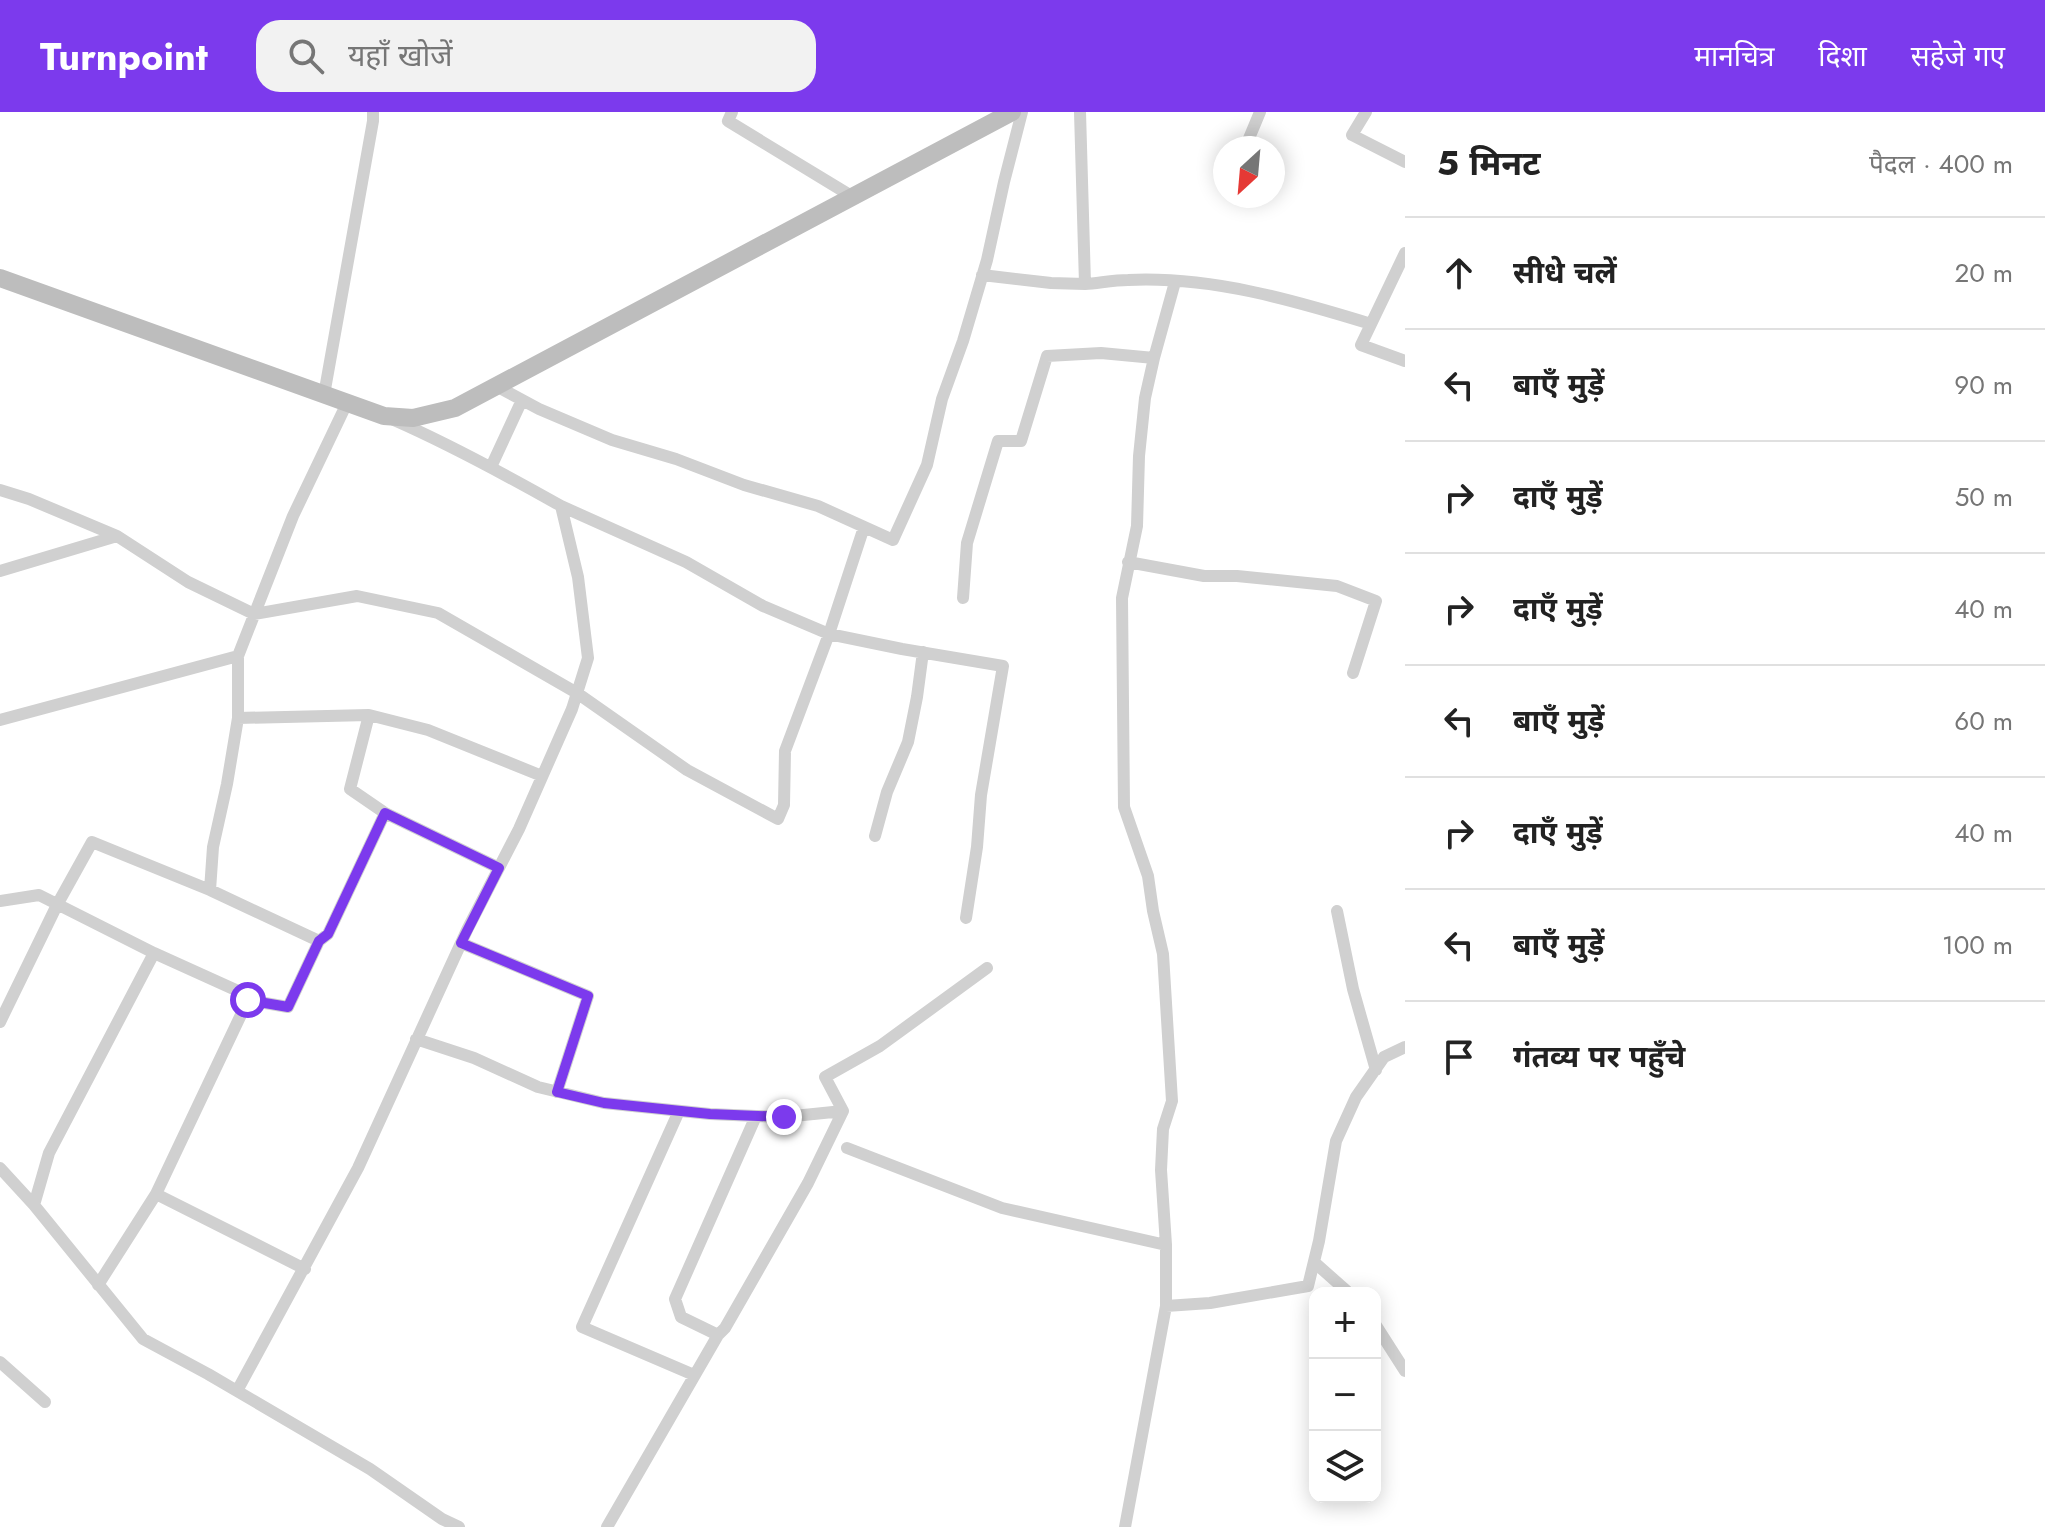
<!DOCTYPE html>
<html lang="hi">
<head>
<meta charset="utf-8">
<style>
	:root { --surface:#fff; --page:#f2f2f2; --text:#222; --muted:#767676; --line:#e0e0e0; --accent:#7c3aed }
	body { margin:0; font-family:Jost,"Noto Sans Devanagari",sans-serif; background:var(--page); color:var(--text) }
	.controls { position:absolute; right:24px; bottom:24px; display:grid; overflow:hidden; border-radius:16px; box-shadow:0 4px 20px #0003 }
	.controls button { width:72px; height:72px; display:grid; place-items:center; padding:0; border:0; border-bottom:2px solid var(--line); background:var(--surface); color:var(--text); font:40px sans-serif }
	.compass { position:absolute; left:1213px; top:24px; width:72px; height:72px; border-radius:50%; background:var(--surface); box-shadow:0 4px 20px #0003; rotate:206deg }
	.stop { position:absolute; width:24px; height:24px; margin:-18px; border:6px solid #7c3aed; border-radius:50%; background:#fff }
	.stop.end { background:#7c3aed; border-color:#fff; box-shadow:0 2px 8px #0008 }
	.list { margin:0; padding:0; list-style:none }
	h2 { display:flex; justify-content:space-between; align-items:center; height:104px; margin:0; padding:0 32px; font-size:34px }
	h2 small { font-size:26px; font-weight:400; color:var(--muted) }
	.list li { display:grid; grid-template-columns:52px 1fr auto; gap:24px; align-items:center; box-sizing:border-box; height:112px; padding:0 32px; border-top:2px solid var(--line) }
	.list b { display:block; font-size:30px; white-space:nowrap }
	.list em { font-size:26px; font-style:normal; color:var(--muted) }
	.icon { flex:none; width:44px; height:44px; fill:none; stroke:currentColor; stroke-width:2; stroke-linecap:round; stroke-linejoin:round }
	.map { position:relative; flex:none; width:1405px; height:1415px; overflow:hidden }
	header { display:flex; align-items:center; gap:48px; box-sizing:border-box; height:112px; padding:0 40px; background:var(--accent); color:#fff }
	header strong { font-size:38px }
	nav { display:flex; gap:44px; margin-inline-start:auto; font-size:28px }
	.search { width:560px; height:72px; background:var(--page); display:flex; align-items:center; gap:20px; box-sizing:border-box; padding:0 28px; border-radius:24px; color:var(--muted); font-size:30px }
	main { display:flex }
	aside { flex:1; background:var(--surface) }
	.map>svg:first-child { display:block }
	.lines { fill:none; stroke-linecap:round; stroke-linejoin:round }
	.minor { stroke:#d0d0d0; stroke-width:12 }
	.secondary { stroke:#bdbdbd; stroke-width:18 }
	.route { stroke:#7c3aed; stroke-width:10 }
</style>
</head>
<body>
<header>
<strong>Turnpoint</strong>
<div class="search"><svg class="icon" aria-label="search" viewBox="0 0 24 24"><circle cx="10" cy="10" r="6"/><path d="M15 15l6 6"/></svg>यहाँ खोजें</div>
<nav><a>मानचित्र</a><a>दिशा</a><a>सहेजे गए</a></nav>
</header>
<main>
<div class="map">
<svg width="1405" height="1415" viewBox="0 0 1405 1415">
	<rect width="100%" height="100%" fill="#fff"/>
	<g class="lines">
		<path class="minor" d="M 732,0 L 728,9 L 853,85
			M 1080,0 L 1085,172 C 1099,171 1114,168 1128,168 C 1210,164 1293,188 1371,212
			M 1366,0 L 1352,23 L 1405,50
			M 1245,36 L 1260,0
			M 1405,141 L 1361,233 L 1405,249
			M 982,163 L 1051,171 L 1085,172
			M 496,274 L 539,297 L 612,328 L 676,347 L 744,373 L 818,394 L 893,428 L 927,353 L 942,287 L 963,229 L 987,148 L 1004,70 L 1022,0
			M 324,283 L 373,9 L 373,0
			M 491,355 L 522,288
			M 0,378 L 29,387 L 117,424 L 188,470 L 254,502 L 357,484 L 438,501 L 577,581 L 687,658 L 778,707 L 784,693 L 785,639 L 829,522 L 864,415
			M 561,394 L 686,450 L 763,494 L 829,522 L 902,537 L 1003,554 L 981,683 L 977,735 L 966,806
			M 1128,450 L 1204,464 L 1237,464 L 1337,474 L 1376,489 L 1353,561
			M 0,459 L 117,424
			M 963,486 L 967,431 L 998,329 L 1021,329 L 1047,244 L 1101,241 L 1154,246
			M 369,603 L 428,618 L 542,664
			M 238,606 L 369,603 L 350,677 L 385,701 L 499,756
			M 0,608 L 238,544 L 293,404 L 347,291
			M 875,724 L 887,680 L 908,630 L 917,585 L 923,540
			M 210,778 L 213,735 L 227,672 L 238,606 L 238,544
			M 0,789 L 39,783 L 154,841 L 238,879 L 248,888 L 288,895 L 319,829 L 328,822 L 385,701
			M 1337,799 L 1353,877 L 1376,958
			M 461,831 L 588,884 L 557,980
			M 0,910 L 57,793 L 92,730 L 210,778 L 319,829
			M 416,927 L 474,946 L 538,975 L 604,991 L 710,1002 L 756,1004 L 784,1005 L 843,999 L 825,965 L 880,934 L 987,856
			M 679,999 L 582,1215 L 694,1263
			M 847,1036 L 1002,1096 L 1166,1133
			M 0,1056 L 34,1093 L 143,1227 L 208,1262 L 370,1357 L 442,1407 L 459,1415
			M 156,1082 L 305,1157
			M 34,1093 L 49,1041 L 154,841
			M 1314,1150 L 1349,1181
			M 98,1173 L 156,1082 L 248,888
			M 1166,1194 L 1210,1191 L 1308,1174 L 1319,1129 L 1336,1029 L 1356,985 L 1384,945 L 1405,935
			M 1375,1212 L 1405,1259
			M 718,1223 L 681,1205 L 675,1187 L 756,1004
			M 0,1250 L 45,1290
			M 237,1279 L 358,1056 L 467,818 L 519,717 L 572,597 L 588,546 L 578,465 L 561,394 C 506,363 451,333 394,308
			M 607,1415 L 718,1223 L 725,1216 L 808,1071 L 843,999
			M 1125,1415 L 1166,1194 L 1166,1133 L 1161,1058 L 1163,1017 L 1172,989 L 1163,842 L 1153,799 L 1148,764 L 1124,695 L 1122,486 L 1137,414 L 1139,344 L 1145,286 L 1154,246 L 1175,170"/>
		<path class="secondary" d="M 0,166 L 384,304 L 413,306 L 455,296 L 1012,0"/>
	</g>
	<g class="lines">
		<path class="route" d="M 248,888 L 288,895 L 319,829 L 328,822 L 385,701 L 499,756 L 461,831 L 588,884 L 557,980 L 604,991 L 710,1002 L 784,1005"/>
	</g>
</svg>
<div class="controls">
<button>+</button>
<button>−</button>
<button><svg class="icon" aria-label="layers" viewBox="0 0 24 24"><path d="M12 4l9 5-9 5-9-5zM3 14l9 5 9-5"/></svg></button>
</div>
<svg class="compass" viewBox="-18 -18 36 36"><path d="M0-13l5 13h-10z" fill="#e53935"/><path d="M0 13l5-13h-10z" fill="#767676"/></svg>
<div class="stop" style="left:248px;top:888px"></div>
<div class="stop end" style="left:784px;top:1005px"></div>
</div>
<aside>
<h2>5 मिनट<small>पैदल · 400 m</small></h2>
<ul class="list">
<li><svg class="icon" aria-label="ahead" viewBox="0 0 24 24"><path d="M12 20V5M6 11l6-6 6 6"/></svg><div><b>सीधे चलें</b></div><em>20 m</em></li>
<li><svg class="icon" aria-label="left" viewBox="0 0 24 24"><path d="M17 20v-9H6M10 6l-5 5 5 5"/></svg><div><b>बाएँ मुड़ें</b></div><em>90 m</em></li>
<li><svg class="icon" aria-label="right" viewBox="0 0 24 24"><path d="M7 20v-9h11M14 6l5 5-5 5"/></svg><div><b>दाएँ मुड़ें</b></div><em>50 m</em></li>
<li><svg class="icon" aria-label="right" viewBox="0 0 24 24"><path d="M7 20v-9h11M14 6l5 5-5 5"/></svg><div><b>दाएँ मुड़ें</b></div><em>40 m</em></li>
<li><svg class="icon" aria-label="left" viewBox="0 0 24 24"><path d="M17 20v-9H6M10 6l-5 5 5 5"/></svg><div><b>बाएँ मुड़ें</b></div><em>60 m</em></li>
<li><svg class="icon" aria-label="right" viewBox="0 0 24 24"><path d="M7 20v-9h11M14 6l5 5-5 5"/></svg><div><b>दाएँ मुड़ें</b></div><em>40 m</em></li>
<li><svg class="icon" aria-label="left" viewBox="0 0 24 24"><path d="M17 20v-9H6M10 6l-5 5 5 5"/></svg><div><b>बाएँ मुड़ें</b></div><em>100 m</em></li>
<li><svg class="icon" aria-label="arrive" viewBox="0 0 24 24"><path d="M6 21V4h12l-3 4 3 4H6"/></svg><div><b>गंतव्य पर पहुँचे</b></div></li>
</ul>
</aside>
</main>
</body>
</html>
